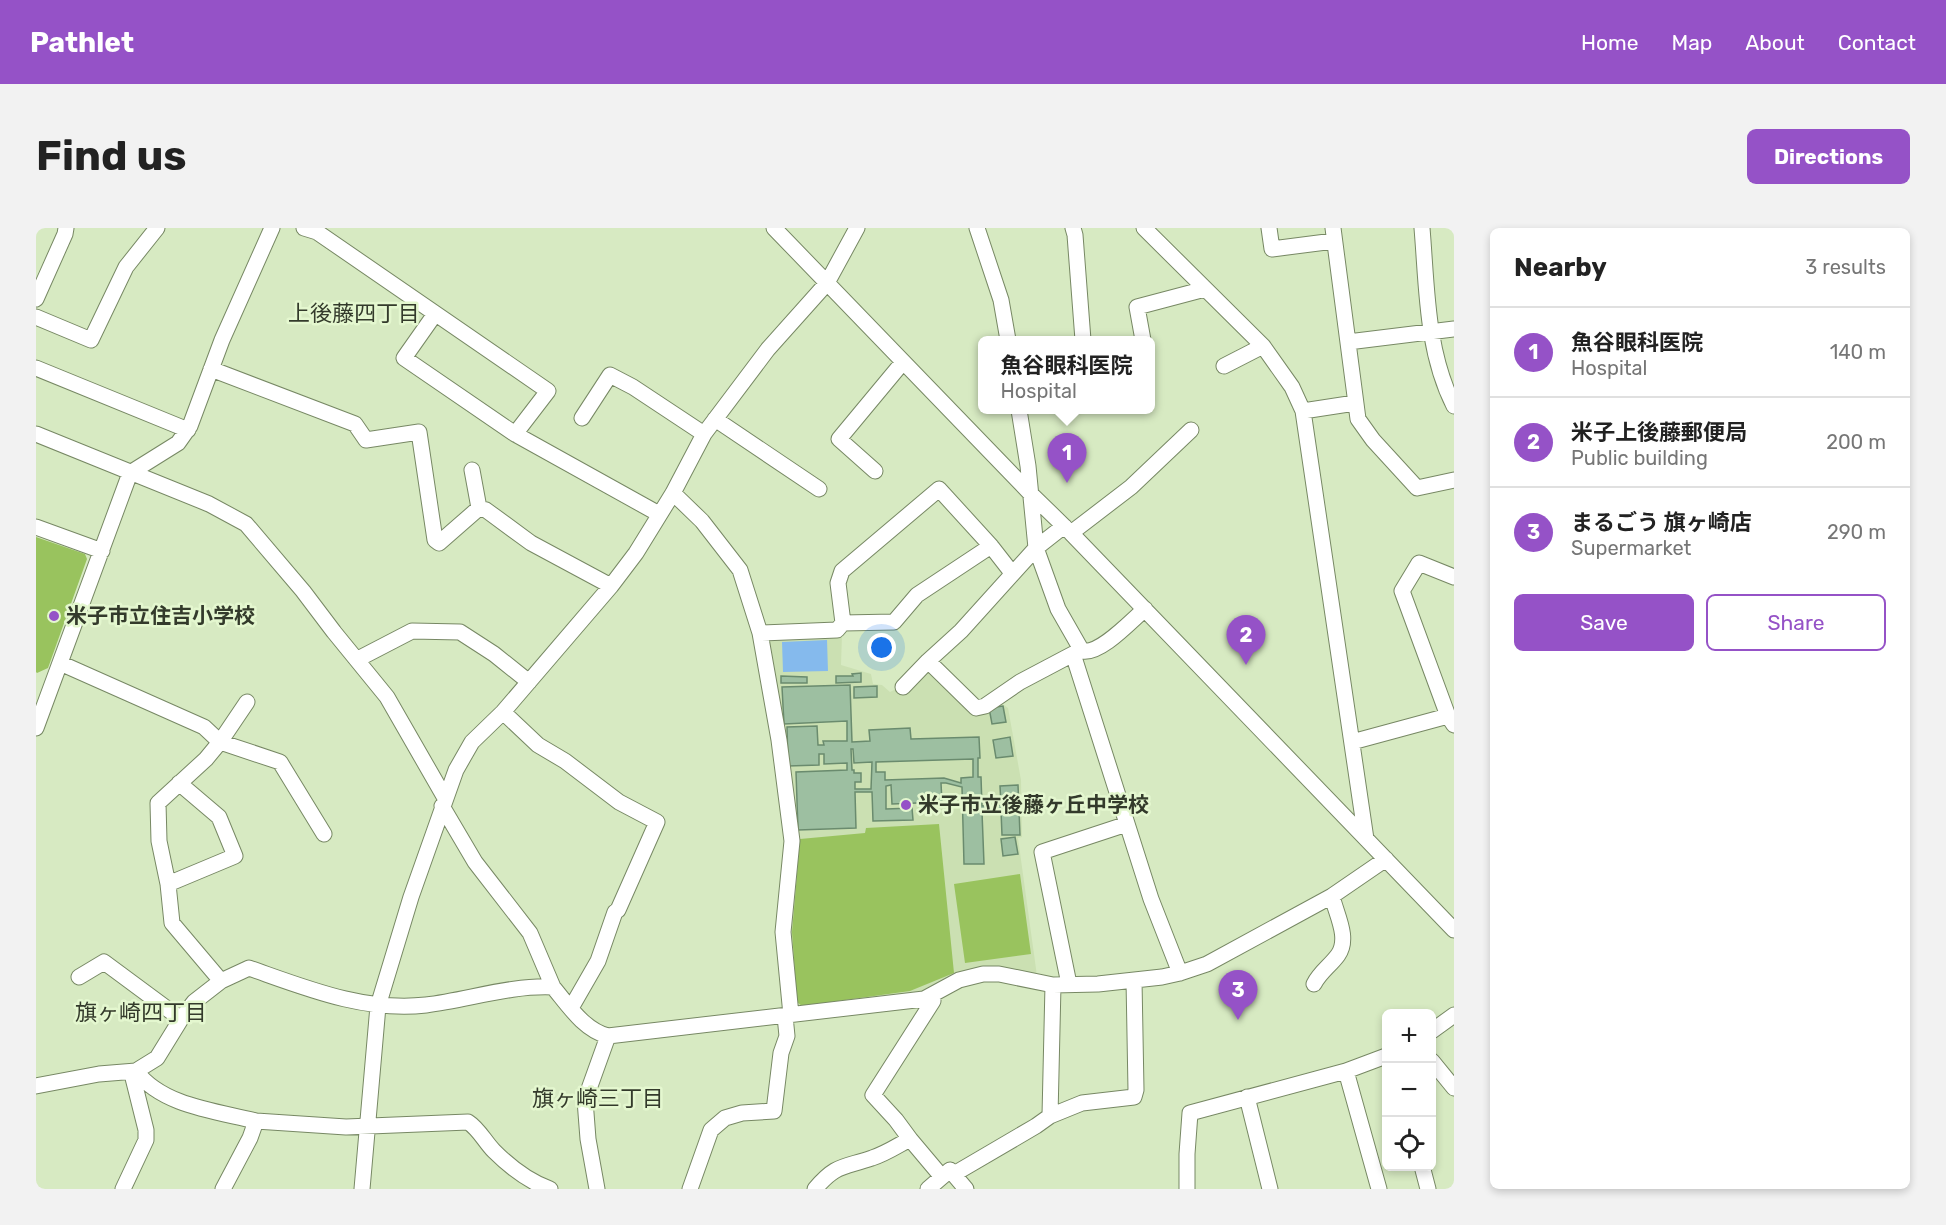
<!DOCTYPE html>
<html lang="en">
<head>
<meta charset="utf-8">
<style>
	:root { --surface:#fff; --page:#f2f2f2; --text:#222; --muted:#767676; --line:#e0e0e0; --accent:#9552c7 }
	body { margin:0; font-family:Rubik,"Noto Sans JP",sans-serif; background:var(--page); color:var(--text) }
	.controls { position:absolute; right:18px; bottom:18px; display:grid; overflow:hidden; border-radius:9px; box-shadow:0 3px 9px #0003 }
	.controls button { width:54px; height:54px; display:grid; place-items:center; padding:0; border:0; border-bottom:2px solid var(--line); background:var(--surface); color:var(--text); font:30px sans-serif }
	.you { position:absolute; left:846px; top:420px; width:21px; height:21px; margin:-15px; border:4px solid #fff; border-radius:50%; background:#1a73e8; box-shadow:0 0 0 9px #1a73e833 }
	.badge { display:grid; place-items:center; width:39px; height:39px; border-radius:50%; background:var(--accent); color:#fff; font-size:20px; font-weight:700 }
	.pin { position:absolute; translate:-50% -50px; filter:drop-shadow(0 2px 3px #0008) }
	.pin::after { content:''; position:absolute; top:32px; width:21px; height:18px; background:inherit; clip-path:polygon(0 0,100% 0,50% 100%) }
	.popup { position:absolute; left:942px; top:108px; width:177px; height:78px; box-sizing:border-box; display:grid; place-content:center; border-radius:9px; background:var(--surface); filter:drop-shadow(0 2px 4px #0005); font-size:20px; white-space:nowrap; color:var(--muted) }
	.popup b { font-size:22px; color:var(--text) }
	.popup::after { content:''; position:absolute; left:50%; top:100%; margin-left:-12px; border:12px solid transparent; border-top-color:var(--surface) }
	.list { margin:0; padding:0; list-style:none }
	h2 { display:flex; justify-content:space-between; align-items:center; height:78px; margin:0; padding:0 24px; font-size:26px }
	h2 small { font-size:20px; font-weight:400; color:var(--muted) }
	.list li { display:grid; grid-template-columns:39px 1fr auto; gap:18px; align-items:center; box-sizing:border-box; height:90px; padding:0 24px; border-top:2px solid var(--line) }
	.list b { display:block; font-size:22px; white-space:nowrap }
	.list p { margin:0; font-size:20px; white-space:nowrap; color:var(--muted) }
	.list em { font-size:20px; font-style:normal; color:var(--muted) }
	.actions { display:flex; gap:12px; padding:18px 24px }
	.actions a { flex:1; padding:14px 0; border:2px solid var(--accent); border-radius:9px; text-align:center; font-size:21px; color:var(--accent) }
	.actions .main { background:var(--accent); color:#fff }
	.icon { flex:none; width:33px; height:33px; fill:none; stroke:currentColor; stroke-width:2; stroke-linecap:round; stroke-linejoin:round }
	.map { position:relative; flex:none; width:1418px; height:961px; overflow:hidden; border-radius:9px }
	header { display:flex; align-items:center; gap:36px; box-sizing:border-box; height:84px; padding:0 30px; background:var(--accent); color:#fff }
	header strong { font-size:28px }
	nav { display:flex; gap:33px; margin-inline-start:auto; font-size:21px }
	.intro { display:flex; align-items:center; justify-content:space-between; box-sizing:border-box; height:144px; padding:0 36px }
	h1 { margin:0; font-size:42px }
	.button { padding:15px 27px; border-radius:9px; background:var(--accent); color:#fff; font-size:21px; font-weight:700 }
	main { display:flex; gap:36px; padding:0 36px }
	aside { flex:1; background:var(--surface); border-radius:9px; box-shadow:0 3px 9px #0003 }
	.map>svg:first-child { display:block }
	.built { fill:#cbe0b2 }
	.green { fill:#99c35e }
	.water { fill:#85baed }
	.building { fill:#9dbfa1; stroke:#6a8b6e; stroke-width:1.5; fill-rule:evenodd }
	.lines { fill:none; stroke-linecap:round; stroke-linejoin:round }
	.minor-casing { stroke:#778864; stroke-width:17 }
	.minor { stroke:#fff; stroke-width:15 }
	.poi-dot { fill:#9552c7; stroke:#e4f7cf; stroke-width:2 }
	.labels { text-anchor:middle; stroke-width:5; stroke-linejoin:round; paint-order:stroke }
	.poi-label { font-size:21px; font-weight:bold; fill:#333a2b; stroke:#e4f7cf; text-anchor:start }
	.neighbourhood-label { font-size:22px; fill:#333a2b; stroke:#e4f7cf }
</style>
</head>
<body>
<header>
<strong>Pathlet</strong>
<nav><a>Home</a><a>Map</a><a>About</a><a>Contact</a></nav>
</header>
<div class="intro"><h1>Find us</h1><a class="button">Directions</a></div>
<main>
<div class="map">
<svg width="1418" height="961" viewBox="0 0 1418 961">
	<rect width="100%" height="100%" fill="#d7eac2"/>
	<path class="built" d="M 806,406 L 805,437 L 835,446 L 837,456 L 846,457 L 854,464 L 858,462 L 883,438 L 938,482 L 962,473 L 972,480 L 985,552 L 986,609 L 982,610 L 1001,748 L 955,740 L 890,764 L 764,782 L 757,778 L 752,704 L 759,621 L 729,408 Z"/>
	<path class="green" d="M 0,309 L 49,326 L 51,331 L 12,440 L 1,445 L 0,444 Z
		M 903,596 L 918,745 L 874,763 L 766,778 L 761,774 L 756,704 L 764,611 L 829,605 L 830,600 Z
		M 984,646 L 995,726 L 929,735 L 918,656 Z"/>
	<path class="water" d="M 791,412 L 792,443 L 747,444 L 746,414 Z"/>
	<path class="building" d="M 825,445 L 825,454 L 800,455 L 800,448 L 817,448 L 816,446 Z
		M 745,448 L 771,449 L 771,455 L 745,455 Z
		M 814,457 L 816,514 L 834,513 L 833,502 L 874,500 L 875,511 L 943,509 L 944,530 L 942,530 L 942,549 L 945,549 L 946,578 L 965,577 L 964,558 L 982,557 L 984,607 L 966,607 L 965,583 L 946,584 L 948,636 L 928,636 L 926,559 L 910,555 L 905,555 L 906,574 L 856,576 L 855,557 L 850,558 L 850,581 L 876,580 L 877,592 L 837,593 L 836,564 L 819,564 L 820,600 L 762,602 L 760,544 L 811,542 L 811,535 L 788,536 L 788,526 L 783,526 L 783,537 L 752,538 L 751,499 L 781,498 L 782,517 L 788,517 L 787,513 L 811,513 L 811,493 L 748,496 L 746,459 ZM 815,521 L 817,521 L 818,535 L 836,534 L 835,561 L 819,561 L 819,554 L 825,554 L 825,545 L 818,545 L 818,542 L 816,542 ZM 937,531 L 937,549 L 925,550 L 925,555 L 908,550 L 849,552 L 849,544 L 840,544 L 840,534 Z
		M 841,458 L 841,469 L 818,470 L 818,459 Z
		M 967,478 L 970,494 L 956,496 L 953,480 Z
		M 974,509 L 977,528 L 960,530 L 957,512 Z
		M 979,609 L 982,626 L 967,628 L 965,611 Z"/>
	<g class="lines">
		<g class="minor-casing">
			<path id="minor" d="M 268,0 L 281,4 L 512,163 L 479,206
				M 738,0 L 994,265 L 1035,305 L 1418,702
				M 941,0 L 965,72 L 972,112
				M 1037,0 L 1039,7 L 1047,112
				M 1108,0 L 1227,118 L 1256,159 L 1267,183 L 1330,611
				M 1233,0 L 1236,21 L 1298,13
				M 1297,0 L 1322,191 L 1337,212 L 1381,260 L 1418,252
				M 1386,0 C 1391,59 1390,123 1418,178
				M 0,71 L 29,6 L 30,0
				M 399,86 L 368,130 L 479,206 L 623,286
				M 0,89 L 55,112 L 90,39 L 121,0
				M 1107,112 L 1101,79 L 1169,61
				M 1312,114 L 1418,101
				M 1188,138 L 1227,118
				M 0,140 L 152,202
				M 175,141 L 319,196 L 330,212 L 383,204 L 399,312 L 403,315 L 443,280
				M 983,182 L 992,238 L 1000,320 L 1022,381 L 1046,423 L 1037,426 L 1115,671 L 1144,745
				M 1267,183 L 1319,175
				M 546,190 L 574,147 L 597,159 L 668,206
				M 679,191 L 783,261
				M 0,206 L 173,276 L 210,296 L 267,363 L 298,404 L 351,469 L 409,570
				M 436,242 L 443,280 L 450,282 L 495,315 L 575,358
				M 839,243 L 803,211 L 867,134
				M 637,265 L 666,293 L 704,342 L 724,405 L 743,512 L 756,613 L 747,704 L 755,787
				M 0,299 L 66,323
				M 1035,305 L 1095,259 L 1155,202
				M 807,395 L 802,355 L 806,343 L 903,261 L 955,318 L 976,345
				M 724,405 L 801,402 L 807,395 L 858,394 L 881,367 L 955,318
				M 1046,423 C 1064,427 1095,393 1109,381
				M 322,431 L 376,403 L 424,404 L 458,426 L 493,454
				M 892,433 L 940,480 L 949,478 L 984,454 L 1037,426
				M 24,435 L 168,499 L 184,514 L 170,531 L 122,575 L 123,613 L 132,656 L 136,695 L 185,753
				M 867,459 L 892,433 L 925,403 L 1000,320 L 1028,298
				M 211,474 L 184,514 L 244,534 L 288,606
				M 467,484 L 502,517 L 529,533 L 583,574 L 621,594 L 582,682 L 579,684 L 562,733 L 535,780
				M 1412,488 L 1366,363 L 1383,335 L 1418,349
				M 0,500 L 94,245 L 142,215 L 154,198 L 186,112 L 236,0
				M 1316,514 L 1412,488 L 1418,497
				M 406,578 L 439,634 L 494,705 L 517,759
				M 132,656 L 199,628 L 183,589 L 143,555
				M 43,749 L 68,734 L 145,791
				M 1033,756 L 1006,624 L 1091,596
				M 1278,756 C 1284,744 1294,738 1302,727 C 1314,710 1300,686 1296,668
				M 1396,803 L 1418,787
				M 1396,833 L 1418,860
				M 100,843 C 126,878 180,883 220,893
				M 1310,843 L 1343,961
				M 0,858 L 63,846 L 100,843 L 121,830 L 145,791 L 158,774 L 185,753 L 213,740 C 270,760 328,784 390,777 C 432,772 474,757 517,759 C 532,777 548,802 572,808 L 888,771 L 923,752 L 947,746 L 963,746 L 1017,757 L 1062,756 L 1126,749 L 1144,745 L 1171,736 L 1296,668 L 1350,631
				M 1211,869 L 1234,961
				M 1014,888 L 1046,875 L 1098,869 L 1100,862 L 1098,752
				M 874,911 L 860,892 L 837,867 L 897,773 L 897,767
				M 1386,938 L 1392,961
				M 918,946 L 1000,898 L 1014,888 L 1017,757
				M 87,961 L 110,912 L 110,902 L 97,850 L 100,843
				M 187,961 L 214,910 L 220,893 L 310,899 L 432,894 C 443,901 449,914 458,923 C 473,938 494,954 514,961
				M 326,961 L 342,778 L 375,669 L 420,542 L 436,514 L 467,484 L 575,358 L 600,325 L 637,265 L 668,206 L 732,121 L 791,55 L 821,0
				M 561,961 L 552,911 L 549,872 L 572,808
				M 654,961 L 675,902 L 689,890 L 706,885 L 738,883 L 745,825 L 751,808 L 749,788
				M 779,961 C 800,936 807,940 836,930 C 849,926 861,918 874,911 L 906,949
				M 892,961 L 914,942 L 930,961
				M 1151,961 L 1151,926 L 1154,885 L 1310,843 L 1350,828"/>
		</g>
		<use href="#minor" class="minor"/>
	</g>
	<g class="poi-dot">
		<circle cx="18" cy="388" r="6"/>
		<circle cx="870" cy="577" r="6"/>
	</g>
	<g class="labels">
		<g class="poi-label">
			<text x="30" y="395">米子市立住吉小学校</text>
			<text x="882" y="584">米子市立後藤ヶ丘中学校</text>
		</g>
		<g class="neighbourhood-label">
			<text x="318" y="93">上後藤四丁目</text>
			<text x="105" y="792">旗ヶ崎四丁目</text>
			<text x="562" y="878">旗ヶ崎三丁目</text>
		</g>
	</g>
</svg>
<div class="controls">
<button>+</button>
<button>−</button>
<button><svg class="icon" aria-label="locate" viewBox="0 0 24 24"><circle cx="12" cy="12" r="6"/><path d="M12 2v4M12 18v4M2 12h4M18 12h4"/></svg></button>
</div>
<div class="you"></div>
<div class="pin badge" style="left:1031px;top:255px">1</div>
<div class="popup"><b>魚谷眼科医院</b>Hospital</div>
<div class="pin badge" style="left:1210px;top:437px">2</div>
<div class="pin badge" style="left:1202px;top:792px">3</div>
</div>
<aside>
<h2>Nearby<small>3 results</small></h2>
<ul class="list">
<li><span class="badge">1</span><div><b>魚谷眼科医院</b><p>Hospital</p></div><em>140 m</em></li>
<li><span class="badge">2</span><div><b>米子上後藤郵便局</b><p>Public building</p></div><em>200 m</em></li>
<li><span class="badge">3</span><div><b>まるごう 旗ヶ崎店</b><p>Supermarket</p></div><em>290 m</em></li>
</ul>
<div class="actions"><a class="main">Save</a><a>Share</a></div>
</aside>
</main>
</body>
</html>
